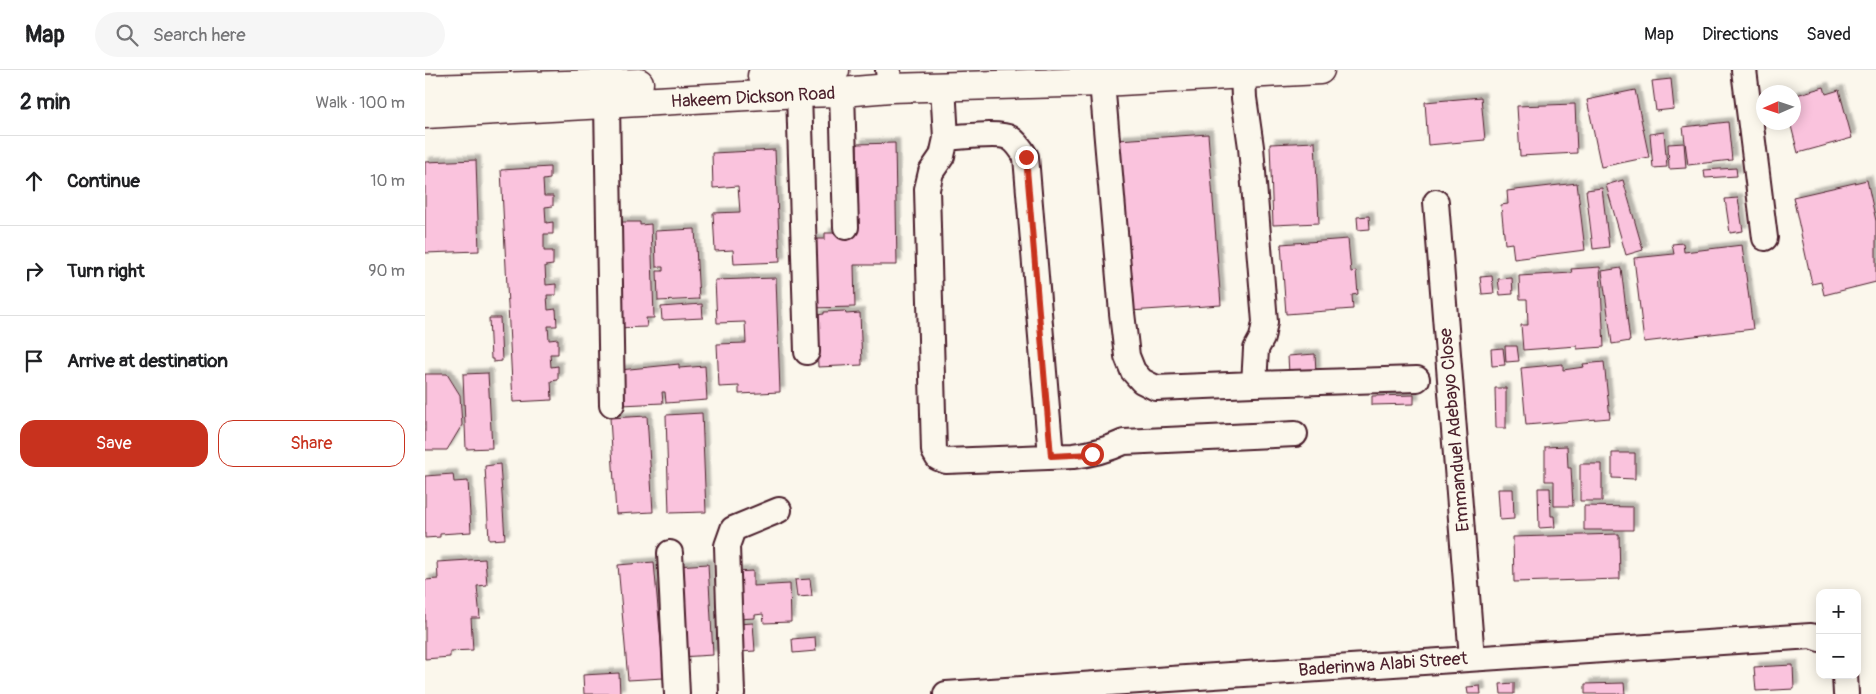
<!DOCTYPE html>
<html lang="en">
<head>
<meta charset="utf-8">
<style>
	:root { --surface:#fff; --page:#f6f6f6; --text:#202124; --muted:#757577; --line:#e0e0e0; --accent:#c8321e }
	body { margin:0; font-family:Pangolin,sans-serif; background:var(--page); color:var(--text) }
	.controls { position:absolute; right:15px; bottom:15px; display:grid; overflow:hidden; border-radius:10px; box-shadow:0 2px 12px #0003 }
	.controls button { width:45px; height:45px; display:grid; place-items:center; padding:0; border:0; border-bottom:1px solid var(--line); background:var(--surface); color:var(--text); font:25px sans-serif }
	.compass { position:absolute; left:1331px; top:15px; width:45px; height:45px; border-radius:50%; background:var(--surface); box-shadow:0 2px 12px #0003; rotate:267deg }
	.stop { position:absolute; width:15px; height:15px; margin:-11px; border:4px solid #c8321e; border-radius:50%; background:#fff }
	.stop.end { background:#c8321e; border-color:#fff; box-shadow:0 1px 5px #0008 }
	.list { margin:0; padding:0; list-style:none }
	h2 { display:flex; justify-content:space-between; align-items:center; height:65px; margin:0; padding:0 20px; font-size:21px }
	h2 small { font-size:16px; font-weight:400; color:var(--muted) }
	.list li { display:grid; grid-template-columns:32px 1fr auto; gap:15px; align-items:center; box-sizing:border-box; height:90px; padding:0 20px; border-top:1px solid var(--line) }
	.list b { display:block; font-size:19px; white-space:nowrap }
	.list em { font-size:16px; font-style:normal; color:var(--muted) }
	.actions { display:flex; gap:10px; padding:15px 20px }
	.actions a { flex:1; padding:11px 0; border:1px solid var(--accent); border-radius:15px; text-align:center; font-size:18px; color:var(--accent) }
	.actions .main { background:var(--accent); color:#fff }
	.icon { flex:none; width:28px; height:28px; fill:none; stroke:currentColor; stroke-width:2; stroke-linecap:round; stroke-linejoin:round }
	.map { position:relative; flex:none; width:1451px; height:624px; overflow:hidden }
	header { display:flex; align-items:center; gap:30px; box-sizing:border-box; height:70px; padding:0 25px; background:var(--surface); border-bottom:1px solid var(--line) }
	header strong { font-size:24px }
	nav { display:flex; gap:28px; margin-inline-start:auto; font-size:18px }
	.search { width:350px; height:45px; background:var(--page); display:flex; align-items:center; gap:12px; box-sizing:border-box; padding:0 18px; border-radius:28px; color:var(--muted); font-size:19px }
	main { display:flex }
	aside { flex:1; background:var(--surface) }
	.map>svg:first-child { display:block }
	.building { fill:#fac3dd; stroke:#4a1f2b; filter:url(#shadow) }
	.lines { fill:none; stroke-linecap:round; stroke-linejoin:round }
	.minor-casing { stroke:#4a1f2b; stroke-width:28 }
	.major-casing { stroke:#4a1f2b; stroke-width:31 }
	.minor { stroke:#fbf7ec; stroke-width:24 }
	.major { stroke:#fbf7ec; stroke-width:28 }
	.route { stroke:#c8321e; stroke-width:6 }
	.labels { text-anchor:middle; stroke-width:4; stroke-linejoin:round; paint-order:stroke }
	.street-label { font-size:18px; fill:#4a1f2b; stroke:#fbf7ec }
</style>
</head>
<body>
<header>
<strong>Map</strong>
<div class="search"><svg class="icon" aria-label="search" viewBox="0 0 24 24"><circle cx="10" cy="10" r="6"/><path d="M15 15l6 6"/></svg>Search here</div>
<nav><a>Map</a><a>Directions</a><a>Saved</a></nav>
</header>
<main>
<aside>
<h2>2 min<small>Walk · 100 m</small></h2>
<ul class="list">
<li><svg class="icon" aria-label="ahead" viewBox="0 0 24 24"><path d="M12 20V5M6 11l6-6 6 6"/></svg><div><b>Continue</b></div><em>10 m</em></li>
<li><svg class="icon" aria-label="right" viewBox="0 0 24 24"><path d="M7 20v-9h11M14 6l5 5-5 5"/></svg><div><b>Turn right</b></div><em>90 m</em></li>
<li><svg class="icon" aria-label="arrive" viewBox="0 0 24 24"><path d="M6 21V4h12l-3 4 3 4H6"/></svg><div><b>Arrive at destination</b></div></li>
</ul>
<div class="actions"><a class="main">Save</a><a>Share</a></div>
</aside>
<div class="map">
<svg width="1451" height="624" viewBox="0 0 1451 624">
	<defs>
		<filter id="shadow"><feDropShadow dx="4.5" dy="-4.5" stdDeviation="1" flood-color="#0004"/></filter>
	</defs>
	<rect width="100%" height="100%" fill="#fbf7ec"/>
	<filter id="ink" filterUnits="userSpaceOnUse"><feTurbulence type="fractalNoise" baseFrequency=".02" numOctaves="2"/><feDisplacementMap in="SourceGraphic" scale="10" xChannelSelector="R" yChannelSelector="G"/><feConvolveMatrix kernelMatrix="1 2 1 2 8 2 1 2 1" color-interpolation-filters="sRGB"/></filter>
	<g filter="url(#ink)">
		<path class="building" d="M 1246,9 L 1249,39 L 1231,41 L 1227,11 Z
			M 1399,17 L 1401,24 L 1414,20 L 1427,68 L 1373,83 L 1365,52 L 1368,52 L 1368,26 Z
			M 1210,20 L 1224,87 L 1176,97 L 1162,30 Z
			M 1056,27 L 1060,70 L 1003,75 L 1000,32 Z
			M 1150,34 L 1152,83 L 1095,86 L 1092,36 Z
			M 1303,52 L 1307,90 L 1263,95 L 1258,57 Z
			M 1239,62 L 1242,97 L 1228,98 L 1225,64 Z
			M 783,64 L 796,235 L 705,241 L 693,70 Z
			M 890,72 L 894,153 L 848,155 L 845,74 Z
			M 470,73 L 472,195 L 429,195 L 430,237 L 387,238 L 385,169 L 400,169 L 400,163 L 412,163 L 413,168 L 426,168 L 425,125 L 433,124 L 432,74 Z
			M 1259,73 L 1261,98 L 1244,99 L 1243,74 Z
			M 350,80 L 355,192 L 309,194 L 308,180 L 290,181 L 288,143 L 315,142 L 313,116 L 288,118 L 287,83 Z
			M 51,90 L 54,181 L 0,183 L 0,92 Z
			M 125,97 L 125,109 L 118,110 L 119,126 L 128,126 L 128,136 L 120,137 L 121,153 L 128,152 L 128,164 L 119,164 L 119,181 L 128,181 L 128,195 L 120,196 L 121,215 L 131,214 L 131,225 L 122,225 L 123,240 L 131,239 L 132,256 L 123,256 L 124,270 L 133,269 L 133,284 L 125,284 L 126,297 L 133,296 L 133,310 L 126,311 L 127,330 L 88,332 L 76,100 Z
			M 1311,98 L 1312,106 L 1280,108 L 1279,100 Z
			M 1198,110 L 1218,180 L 1201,185 L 1181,115 Z
			M 1442,110 L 1451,151 L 1451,212 L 1399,225 L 1396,212 L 1387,214 L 1368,127 Z
			M 1152,113 L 1160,180 L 1089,189 L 1087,173 L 1080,174 L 1076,135 L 1083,134 L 1082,121 Z
			M 1177,118 L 1184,177 L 1168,179 L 1161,120 Z
			M 1313,128 L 1318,161 L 1305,163 L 1300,129 Z
			M 944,146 L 945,159 L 933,160 L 932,147 Z
			M 192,152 L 215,152 L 215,155 L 226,154 L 229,248 L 221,248 L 222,257 L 189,258 Z
			M 270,159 L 274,229 L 233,231 L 232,201 L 238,201 L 238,197 L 231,197 L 230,161 Z
			M 923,169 L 926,202 L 931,201 L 933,224 L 927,225 L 928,239 L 861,244 L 856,174 Z
			M 1258,173 L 1259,182 L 1317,175 L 1328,259 L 1219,272 L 1209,188 L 1249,184 L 1247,174 Z
			M 1175,197 L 1179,277 L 1152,279 L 1152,276 L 1098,280 L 1096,255 L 1103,255 L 1102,229 L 1095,229 L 1094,206 L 1147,203 L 1146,199 Z
			M 1196,198 L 1205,271 L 1187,274 L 1177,201 Z
			M 1067,206 L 1069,223 L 1057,224 L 1055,207 Z
			M 351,208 L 355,322 L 314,324 L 314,316 L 294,317 L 292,274 L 321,273 L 320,252 L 292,253 L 290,210 Z
			M 1087,208 L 1088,224 L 1075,225 L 1073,209 Z
			M 277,234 L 278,248 L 237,250 L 236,237 Z
			M 420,241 L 421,244 L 435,243 L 437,295 L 393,297 L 391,245 L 399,244 L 399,242 Z
			M 64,248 L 75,248 L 77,291 L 68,292 L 68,289 L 66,289 Z
			M 1080,276 L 1092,276 L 1094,291 L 1081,292 Z
			M 1078,278 L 1080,295 L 1067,296 L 1066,279 Z
			M 890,284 L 891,302 L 864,304 L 863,286 Z
			M 1179,292 L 1185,348 L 1101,355 L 1096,298 L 1138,294 L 1138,300 L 1159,297 L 1158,294 Z
			M 254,294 L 254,298 L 280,296 L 282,330 L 241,333 L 240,322 L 237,322 L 238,333 L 197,335 L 195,300 Z
			M 63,303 L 67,378 L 41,379 L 38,304 Z
			M 0,304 L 22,304 L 35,325 L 37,355 L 22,380 L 0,380 Z
			M 1070,318 L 1081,318 L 1081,358 L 1071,358 Z
			M 989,325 L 989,334 L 947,335 L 947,326 Z
			M 277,343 L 281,442 L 244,443 L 241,345 Z
			M 222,346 L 228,442 L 191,444 L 185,348 Z
			M 1142,376 L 1143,398 L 1146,398 L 1148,436 L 1129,436 L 1129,411 L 1120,411 L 1120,377 Z
			M 1187,383 L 1210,383 L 1210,409 L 1187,408 Z
			M 75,394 L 80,469 L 64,470 L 60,396 Z
			M 1155,394 L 1177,394 L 1177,431 L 1155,431 Z
			M 28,404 L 29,412 L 43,411 L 46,462 L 15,464 L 15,467 L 0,468 L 0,406 Z
			M 1113,418 L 1125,418 L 1126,446 L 1129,446 L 1130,457 L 1114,458 Z
			M 1073,419 L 1088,419 L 1089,449 L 1075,450 Z
			M 1159,436 L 1208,437 L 1208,460 L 1159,460 Z
			M 1194,464 L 1195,509 L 1089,512 L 1088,467 Z
			M 60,489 L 62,515 L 52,516 L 55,548 L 46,548 L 48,580 L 25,581 L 25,587 L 0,589 L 0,510 L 13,509 L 12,492 Z
			M 229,492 L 239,608 L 203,610 L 193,495 Z
			M 283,494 L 288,585 L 255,587 L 251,496 Z
			M 328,501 L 328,516 L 365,514 L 366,552 L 339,553 L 338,544 L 330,545 L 330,548 L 312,549 L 310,502 Z
			M 385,509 L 387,526 L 372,527 L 370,510 Z
			M 328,553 L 330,581 L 314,582 L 312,554 Z
			M 390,567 L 391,581 L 368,583 L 367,569 Z
			M 1368,595 L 1369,619 L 1331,621 L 1329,597 Z
			M 194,603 L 195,624 L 159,624 L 158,605 Z
			M 1089,613 L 1089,624 L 1076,624 L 1075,614 Z
			M 1199,613 L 1200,624 L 1160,624 L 1160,614 Z
			M 1055,616 L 1056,624 L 1043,624 L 1042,617 Z"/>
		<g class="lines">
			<g class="minor-casing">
				<path id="minor" d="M 463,0 L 465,18
					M 1319,0 L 1340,168
					M 677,12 L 697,243 L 702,286 L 708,301 L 717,311 L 731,318 L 829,314 L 831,279 L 837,268 L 840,252 L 826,77 L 819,28 L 818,4
					M 518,16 L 521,68 L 517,86 L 506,102 L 502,119 L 509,381 L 513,388 L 521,391 L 648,386 C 667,384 682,380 699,372 L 870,364
					M 417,22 L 421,157
					M 374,23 L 382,282
					M 182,34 L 187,334
					M 521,68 C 534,67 575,62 585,68 C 592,72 597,80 601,87 L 626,386
					M 1011,132 L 1047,588
					M 829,314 L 992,309
					M 245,483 L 252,624
					M 1420,605 L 1421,624
					M 307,624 L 302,476 L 308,459 L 354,440
					M 521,624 L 1386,566 L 1395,569"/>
			</g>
			<g class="major-casing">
				<path id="major" d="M 337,6 L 410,0
					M 0,19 L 214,13
					M 0,44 L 374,23 L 417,22 L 465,18 L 677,12 L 895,0"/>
			</g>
			<use href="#minor" class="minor"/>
			<use href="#major" class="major"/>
		</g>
	</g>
	<g class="lines" filter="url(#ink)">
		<path class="route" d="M 601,87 L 626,386 L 667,384"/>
	</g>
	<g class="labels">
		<g class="street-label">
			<text transform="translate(328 27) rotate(-3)" y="6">Hakeem Dickson Road</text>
			<text transform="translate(1029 360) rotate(-95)" y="6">Emmanduel Adebayo Close</text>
			<text transform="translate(958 594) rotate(-4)" y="6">Baderinwa Alabi Street</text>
		</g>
	</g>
</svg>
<div class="controls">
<button>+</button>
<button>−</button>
</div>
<svg class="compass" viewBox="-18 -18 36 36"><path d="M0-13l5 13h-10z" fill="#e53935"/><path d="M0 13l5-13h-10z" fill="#757577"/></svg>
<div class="stop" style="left:667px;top:384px"></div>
<div class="stop end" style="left:601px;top:87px"></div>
</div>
</main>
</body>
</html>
